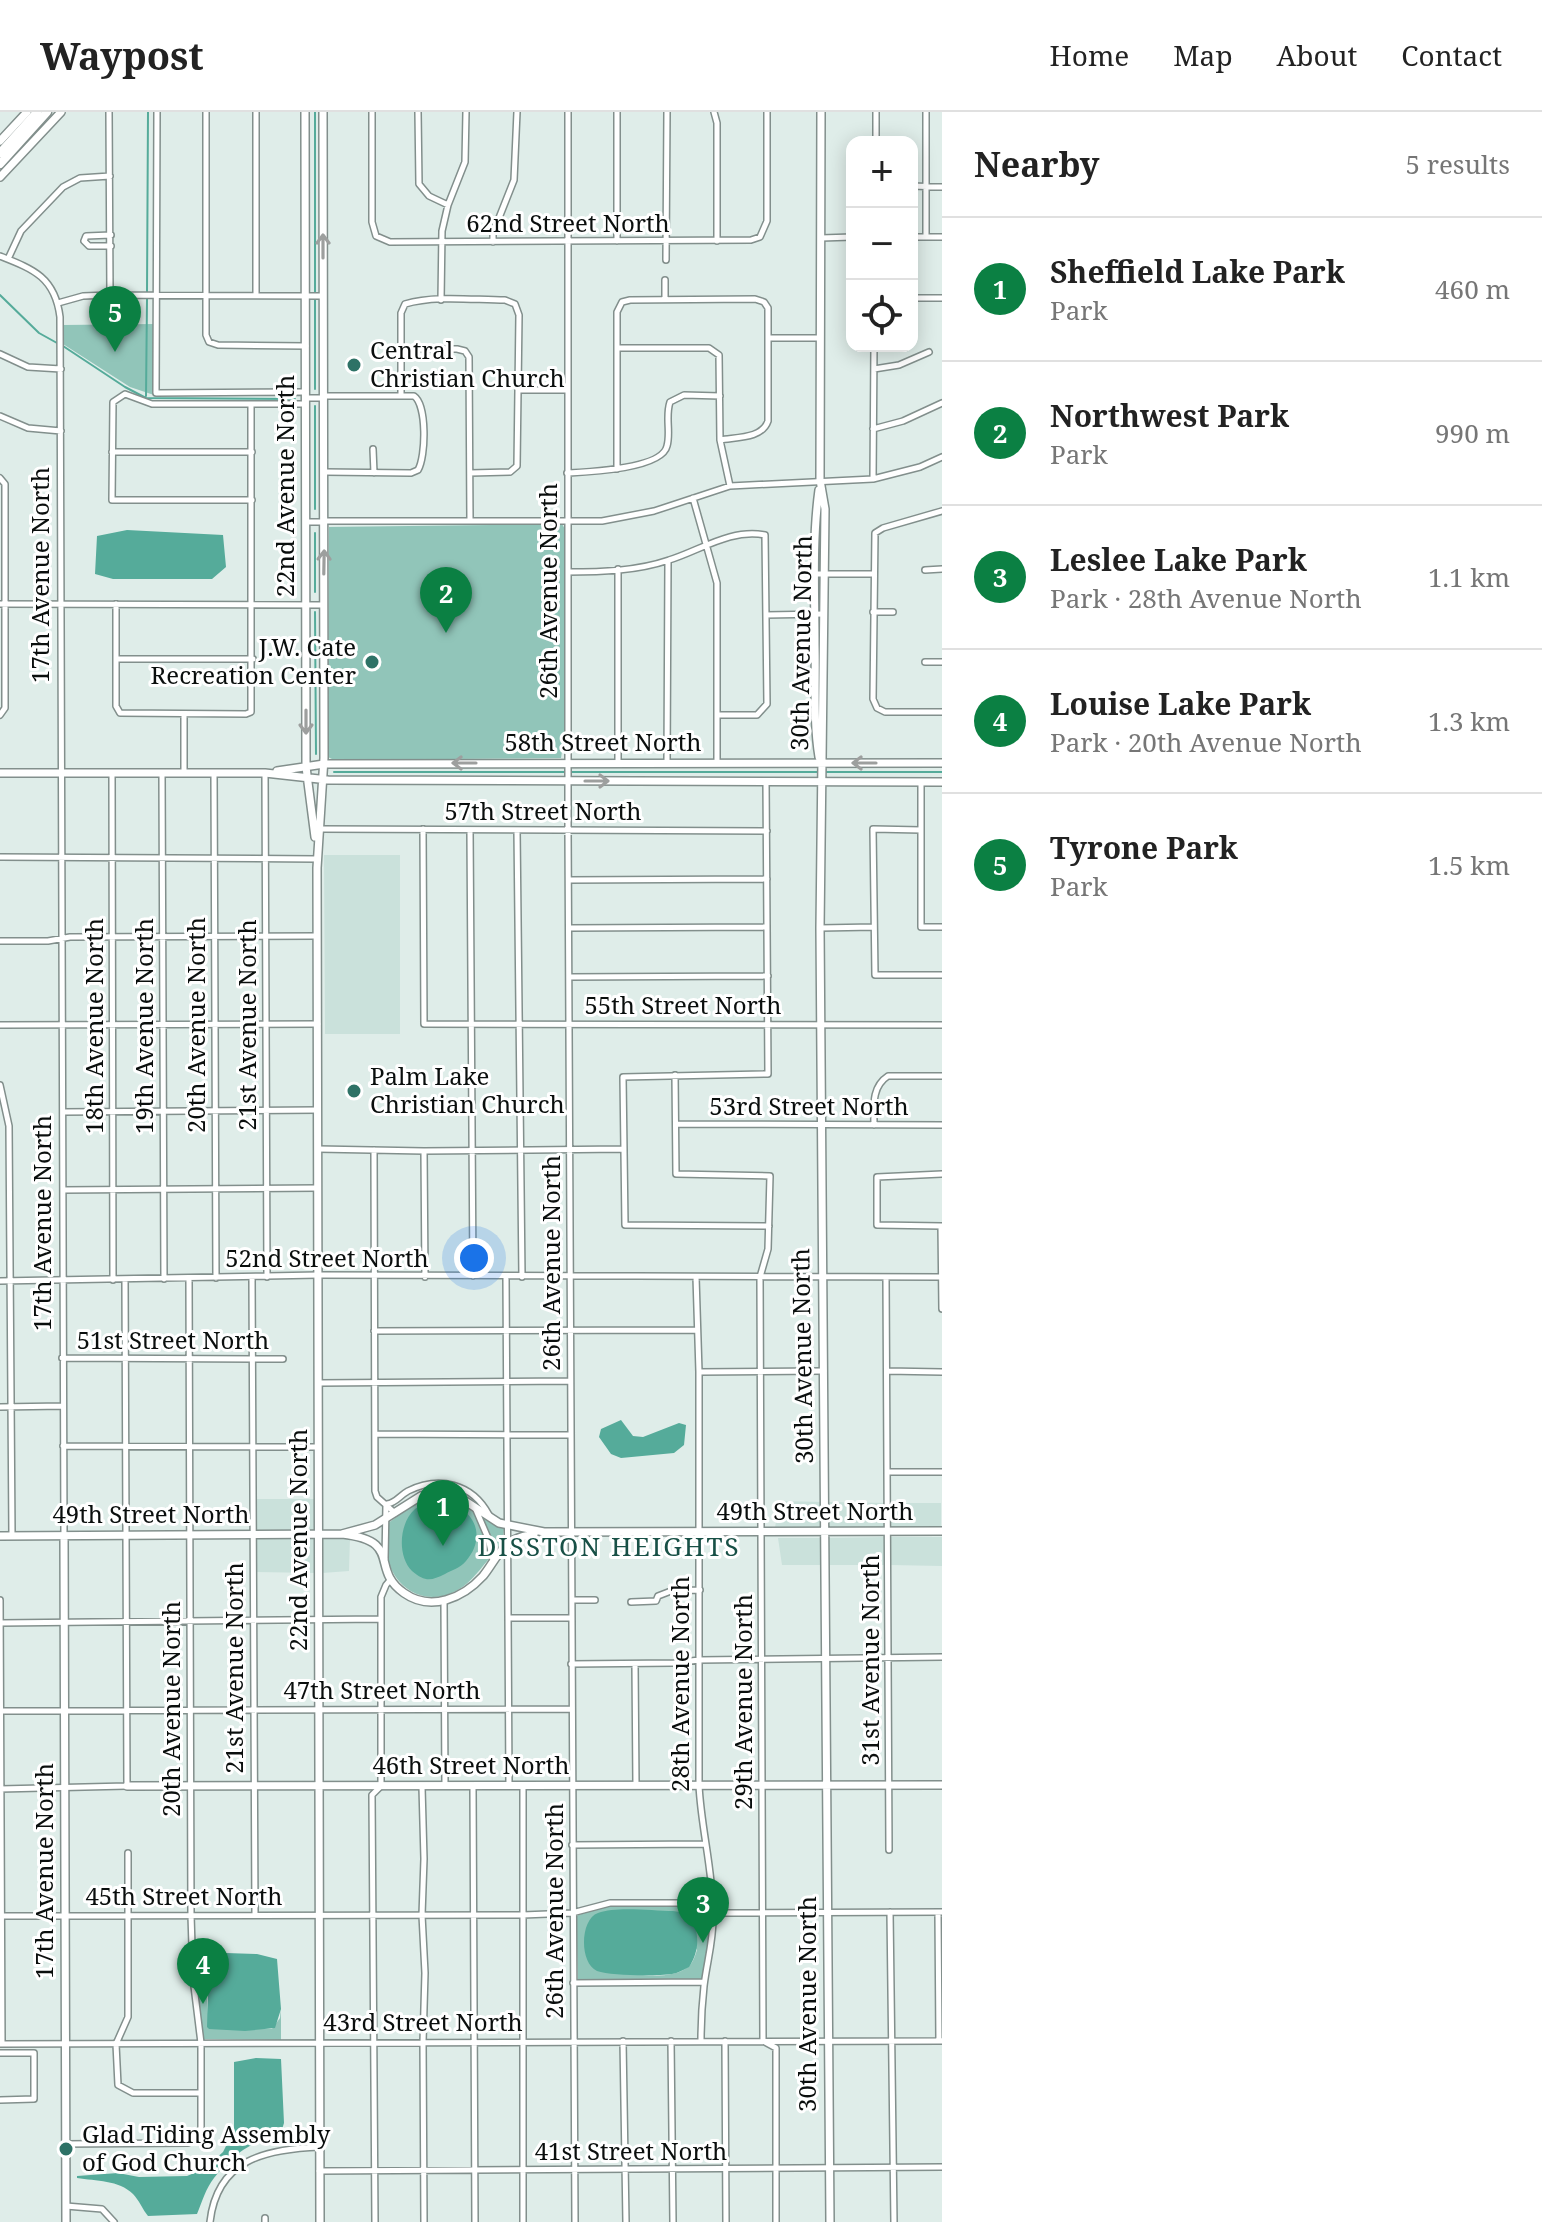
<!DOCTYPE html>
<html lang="en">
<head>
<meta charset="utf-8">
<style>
	:root { --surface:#fff; --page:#f2f2f2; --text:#222; --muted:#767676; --line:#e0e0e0; --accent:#0b8043 }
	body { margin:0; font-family:"Noto Serif",serif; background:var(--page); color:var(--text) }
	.controls { position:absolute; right:24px; top:24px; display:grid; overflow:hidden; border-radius:16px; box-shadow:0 4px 20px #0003 }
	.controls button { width:72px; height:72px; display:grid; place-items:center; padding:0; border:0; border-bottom:2px solid var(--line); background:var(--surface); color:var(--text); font:40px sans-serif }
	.you { position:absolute; left:474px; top:1146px; width:28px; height:28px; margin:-20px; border:6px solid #fff; border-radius:50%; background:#1a73e8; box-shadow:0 0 0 12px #1a73e833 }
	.badge { display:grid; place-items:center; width:52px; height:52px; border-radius:50%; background:var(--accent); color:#fff; font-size:26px; font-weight:700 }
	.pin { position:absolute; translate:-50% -66px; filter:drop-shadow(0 2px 4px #0008) }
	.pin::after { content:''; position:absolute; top:42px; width:28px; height:24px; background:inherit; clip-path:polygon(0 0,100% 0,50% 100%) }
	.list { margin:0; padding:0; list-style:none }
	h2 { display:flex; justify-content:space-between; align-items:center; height:104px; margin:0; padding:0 32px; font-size:34px }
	h2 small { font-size:26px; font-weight:400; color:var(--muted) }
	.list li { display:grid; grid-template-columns:52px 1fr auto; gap:24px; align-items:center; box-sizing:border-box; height:144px; padding:0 32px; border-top:2px solid var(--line) }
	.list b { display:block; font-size:30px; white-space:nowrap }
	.list p { margin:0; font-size:26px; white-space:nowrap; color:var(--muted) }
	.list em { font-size:26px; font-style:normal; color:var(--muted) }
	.icon { flex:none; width:44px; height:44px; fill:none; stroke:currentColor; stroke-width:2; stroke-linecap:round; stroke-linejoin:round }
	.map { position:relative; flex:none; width:942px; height:2110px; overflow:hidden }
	header { display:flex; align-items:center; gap:48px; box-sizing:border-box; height:112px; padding:0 40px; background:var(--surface); border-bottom:2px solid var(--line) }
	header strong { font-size:38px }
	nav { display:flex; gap:44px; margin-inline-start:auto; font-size:28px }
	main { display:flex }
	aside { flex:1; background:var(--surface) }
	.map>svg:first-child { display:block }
	.built { fill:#cae1db }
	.green { fill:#91c5b9; fill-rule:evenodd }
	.water { fill:#55ab9a }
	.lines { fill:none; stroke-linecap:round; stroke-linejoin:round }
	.stream { stroke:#55ab9a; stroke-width:2 }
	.street-casing { stroke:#828f8c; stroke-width:8 }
	.secondary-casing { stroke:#828f8c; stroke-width:10 }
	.primary-casing { stroke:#828f8c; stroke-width:11 }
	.street { stroke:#fff; stroke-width:5 }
	.secondary { stroke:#fff; stroke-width:7 }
	.primary { stroke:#fff; stroke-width:8 }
	.oneway { stroke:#9d9f9e }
	.poi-dot { fill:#2e7266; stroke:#fff; stroke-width:3 }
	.labels { text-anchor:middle; stroke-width:6; stroke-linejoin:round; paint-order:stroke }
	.street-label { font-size:24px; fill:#0a0e0d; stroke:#fff }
	.poi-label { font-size:24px; fill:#0a0e0d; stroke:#fff; text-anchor:start }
	.neighbourhood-label { font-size:26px; letter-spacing:2px; fill:#185046; stroke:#fff }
</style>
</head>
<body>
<header>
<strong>Waypost</strong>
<nav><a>Home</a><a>Map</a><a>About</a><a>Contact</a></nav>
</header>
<main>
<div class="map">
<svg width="942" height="2110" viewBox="0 0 942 2110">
	<rect width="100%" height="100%" fill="#dfede9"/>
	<path class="built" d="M 324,743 L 400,743 L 400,922 L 325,922 Z
		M 255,1387 L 317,1387 L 317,1420 L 255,1421 Z
		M 779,1389 L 823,1390 L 823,1416 L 775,1416 Z
		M 828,1390 L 886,1391 L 886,1416 L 828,1416 Z
		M 891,1391 L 941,1391 L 941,1416 L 891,1416 Z
		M 255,1425 L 317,1425 L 317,1461 L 255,1460 Z
		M 322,1425 L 350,1425 L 349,1459 L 322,1461 Z
		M 886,1425 L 886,1453 L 828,1453 L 828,1426 Z
		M 891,1425 L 942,1425 L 942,1454 L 891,1453 Z
		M 778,1426 L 823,1426 L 823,1453 L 782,1453 Z"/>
	<path class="green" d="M 154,212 L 154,283 L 130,275 L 63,232 L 63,213 Z
		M 562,412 L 565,417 L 565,620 L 561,646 L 334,648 L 328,645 L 329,415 Z
		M 443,1383 C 463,1387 481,1407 504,1416 C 503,1432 498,1436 488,1448 C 477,1461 468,1474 452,1481 C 422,1494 392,1474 387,1443 C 386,1433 387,1422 387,1412 L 422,1386 Z
		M 603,1794 L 686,1794 L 710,1804 L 710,1833 L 703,1867 L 578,1867 L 576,1804 ZM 612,1799 L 673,1799 L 697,1838 C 695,1844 693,1851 688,1855 C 669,1870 632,1861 610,1860 Z
		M 194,1848 L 209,1848 L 207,1888 L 209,1917 L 272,1917 L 280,1906 L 281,1897 L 281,1928 L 203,1927 Z"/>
	<path class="water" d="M 127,418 L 223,423 L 226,455 L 212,467 L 113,467 L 95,462 L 97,424 Z
		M 621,1308 L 633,1324 L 643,1325 L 679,1311 L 686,1313 L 684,1333 L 674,1341 L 621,1346 L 611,1342 L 599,1325 L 601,1317 Z
		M 438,1389 C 472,1392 489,1422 466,1449 C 460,1456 452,1458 445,1462 C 431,1469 425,1470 412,1459 C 397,1444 399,1411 415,1397 C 421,1392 431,1391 438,1389 Z
		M 673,1799 L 686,1801 C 701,1816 700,1839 689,1855 C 683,1858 678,1861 672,1862 C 657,1864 611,1864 597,1859 C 579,1851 580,1807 598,1801 C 617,1794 652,1799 673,1799 Z
		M 226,1841 L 257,1842 L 277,1847 L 281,1897 L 275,1916 L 245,1919 L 209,1917 L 207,1915 L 209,1848 L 212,1844 Z
		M 256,1946 L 281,1947 L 284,2011 L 279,2027 C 253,2025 229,2046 214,2066 C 206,2076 202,2090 197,2102 L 148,2104 C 143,2098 139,2088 133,2082 C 119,2068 96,2069 77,2066 L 77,2064 L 118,2061 L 139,2065 L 187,2064 L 204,2057 L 223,2040 L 234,2018 L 234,1950 Z"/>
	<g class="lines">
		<path class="stream" d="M 147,180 L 148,0
			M 0,183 L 39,221 L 57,231
			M 63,234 L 125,275 L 146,286 L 295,287
			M 315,277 L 315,0
			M 146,284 L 147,187
			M 315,294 L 315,397
			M 315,480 L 315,421
			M 315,500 L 316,642
			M 334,660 L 565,660
			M 571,660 L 942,660"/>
		<g class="street-casing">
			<path id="street" d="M 109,0 L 110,183
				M 157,0 L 156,281 L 306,280
				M 206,0 L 206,223 L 209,230 L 218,233 L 306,234
				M 256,0 L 256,183
				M 372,0 L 372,110 L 376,124 L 390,130 L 751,128 L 760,125 L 767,109 L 767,0
				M 418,0 L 419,72 L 429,84 L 448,93
				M 568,0 L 568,718 L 575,2110
				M 714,0 L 717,11 L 717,129
				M 876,0 L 876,30
				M 912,74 L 942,75
				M 912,125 L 942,125
				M 926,125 L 926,0
				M 821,126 L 852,125
				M 617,129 L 617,0
				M 493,130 L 493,121 L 514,68 L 517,0
				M 111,134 L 89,134 L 84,129 L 86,124 L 111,123
				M 0,144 C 33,157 55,165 60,205 L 64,1424
				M 8,147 L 21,119 L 63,75 L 80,66 L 110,64
				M 666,148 L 667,0
				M 912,186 L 942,186
				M 665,187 L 665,168
				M 441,188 L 442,119 L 448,93 L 465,50 L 466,0
				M 58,191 L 83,184 L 110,183 L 323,184
				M 768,226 L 820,226
				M 617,236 L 709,236 L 719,243 L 720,328 L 730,374
				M 401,237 L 457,237 L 465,239 L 469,245 L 470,409
				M 0,242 L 28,255 L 61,257
				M 874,257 L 899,253 L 929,240
				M 519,278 L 568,278
				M 324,284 L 414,284 C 427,293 426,344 418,358 L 411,361 L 325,360
				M 401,284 L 401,201 L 405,192 C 436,183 473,188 505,188 L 515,192 L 519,203 L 517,354 L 510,360 L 470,361
				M 306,286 L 324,286
				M 0,304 L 28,316 L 61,319
				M 873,317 L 903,309 L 942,291
				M 373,337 L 374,361
				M 112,340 L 252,340
				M 617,357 L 617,200 L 622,190 L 630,188 L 755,187 L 764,190 L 768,196 L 768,309 C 762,327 736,325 720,328
				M 567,361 C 587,360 662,357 667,334 C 671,320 665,305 670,290 L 684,283 L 720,284
				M 0,366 L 5,372 L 5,596 L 0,603
				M 873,367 L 874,234
				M 693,386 L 717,471 L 717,651
				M 252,388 L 112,388 L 113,290 L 125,282 L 152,292 L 305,292
				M 942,399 L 883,416 L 875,421 L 873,587 L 877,596 L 885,600 L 942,600
				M 325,409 L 602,409 L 654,399 L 730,374 L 873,367 L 920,355 L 942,345
				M 306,410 L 325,410
				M 925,458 L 942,457
				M 568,460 C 601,460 637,459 669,448 C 699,439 731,416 765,423 L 767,592 L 757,603 L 717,603
				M 816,462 L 873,462
				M 0,492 L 324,493
				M 116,492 L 116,594 L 120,601 L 246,602 L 251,600 L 251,293
				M 873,500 L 893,500
				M 766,503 L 824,502
				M 116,547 L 253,547
				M 925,550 L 942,550
				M 184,602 L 184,661
				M 618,651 L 618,457
				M 667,651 L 668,449
				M 112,661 L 113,1168
				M 162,661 L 164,1167
				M 214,661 L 216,1166
				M 265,661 L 267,1165
				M 766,669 L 768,962 L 623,965 L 625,1113 L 769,1114
				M 921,670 L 921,815 L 942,815
				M 320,717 L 767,719
				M 423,717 L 424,912 L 942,913
				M 470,718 L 473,1164
				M 517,718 L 522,1165
				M 921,718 L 873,717 L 875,863 L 942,863
				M 0,745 L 317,747
				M 569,768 L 767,767
				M 569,816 L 767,815
				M 820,816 L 874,815
				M 0,829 L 48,829 L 70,825 L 317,824
				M 570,865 L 768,864
				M 0,913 L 318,912
				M 675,963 L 676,1062 L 770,1064 L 768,1137 L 760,1165 L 763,1929 L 776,1936 L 776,2110
				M 0,973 L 9,1014 L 12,1424
				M 63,1000 L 318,998
				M 676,1012 L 942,1013
				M 874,1013 C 874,995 871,975 888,964 L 942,964
				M 318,1037 L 424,1039 L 623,1037
				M 374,1038 L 375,1379 L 377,1385 L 395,1401
				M 424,1039 L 425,1165
				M 942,1062 L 877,1065 L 877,1113 L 942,1114
				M 63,1078 L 318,1076
				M 941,1114 L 942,1197
				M 506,1164 L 509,1673
				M 252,1165 L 255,1802
				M 696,1165 L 699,1260 L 699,1673 C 701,1716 713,1758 713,1801 C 714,1827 707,1849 704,1874 C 702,1892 701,1911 701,1929
				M 886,1165 L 889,1738
				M 0,1169 L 318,1163 L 942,1165
				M 374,1219 L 697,1218
				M 62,1246 L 283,1247
				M 887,1259 L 942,1260
				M 699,1260 L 824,1259
				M 319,1271 L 570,1269
				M 0,1295 L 63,1294
				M 375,1322 L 571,1323
				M 63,1334 L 318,1335
				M 889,1360 L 942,1360
				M 387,1392 C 396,1391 399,1384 408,1379 C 439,1364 472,1371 489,1403
				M 476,1398 L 488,1426 L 493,1448
				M 385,1447 L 386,1393
				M 0,1488 L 2,1932
				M 572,1488 L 595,1488
				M 444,1489 L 445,1674
				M 631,1490 L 656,1489 L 658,1484 L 671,1479 L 700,1478
				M 509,1506 L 571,1506
				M 0,1511 L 381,1507
				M 571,1552 L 674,1551 L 699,1548 L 942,1545
				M 635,1552 L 636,1673
				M 0,1599 L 572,1597
				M 422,1675 L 424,1747 L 422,1803 L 425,1861 L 423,1930 L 424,2110
				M 473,1675 L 475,2110
				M 0,1677 L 127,1674 L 125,1168
				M 572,1733 L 704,1732
				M 128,1741 L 128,1905 L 116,1932 L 118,1973 L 133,1981 L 201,1981
				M 890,1800 L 894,2110
				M 938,1801 L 939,1929
				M 0,1804 L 523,1803 L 572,1801 L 610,1791 L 683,1791 L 714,1801 L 942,1800
				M 573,1871 L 704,1870
				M 623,1929 L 626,2110
				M 671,1929 L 673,2110
				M 725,1929 L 726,2110
				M 0,1932 L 942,1929
				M 0,1941 L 34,1941 L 34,1987 L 0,1988
				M 65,2032 L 188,2031 L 197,2026 L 201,2015 L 201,1931 L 193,1866 L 191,1803 L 189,1166
				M 319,2059 L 942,2055
				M 66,2094 L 102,2097 L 114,2110
				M 265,2106 L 265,2110
				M 210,2110 C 217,2047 266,2037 320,2035
				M 375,2110 L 372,1683 L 381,1674 L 381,1485 L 386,1473 L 391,1467
				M 523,2110 L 523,1674"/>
		</g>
		<g class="secondary-casing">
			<path id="secondary" d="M 305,0 L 306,655 L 315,725
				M 821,0 L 820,368 L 825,397 L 820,816 L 830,2110
				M 0,29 L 27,0
				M 0,65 L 61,0
				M 819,645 C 813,609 816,570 815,533 C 815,482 812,429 819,378
				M 277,659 L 324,652 L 942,651
				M 0,661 L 265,661 L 328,668 L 942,670
				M 342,1422 L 375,1413 L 421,1384 L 440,1380 L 456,1383 L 499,1411 L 544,1420 L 942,1419
				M 0,1424 L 342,1422 C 404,1429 369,1457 404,1481 C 431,1500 463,1486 483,1464 C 492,1453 498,1439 510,1430 C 517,1425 525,1424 534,1422
				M 64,1424 L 66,2110
				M 127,1674 L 942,1673
				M 320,2110 L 317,756 L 324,646 L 323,0"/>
		</g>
		<g class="primary-casing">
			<path id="primary" d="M 0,41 L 37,0
				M 0,52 L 47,0"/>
		</g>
		<use href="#street" class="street"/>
		<use href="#secondary" class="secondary"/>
		<use href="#primary" class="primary"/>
	</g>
	<defs><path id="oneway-shaft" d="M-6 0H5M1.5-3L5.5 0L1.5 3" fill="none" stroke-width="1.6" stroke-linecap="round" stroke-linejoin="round" transform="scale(2)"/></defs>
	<g class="oneway">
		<use href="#oneway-shaft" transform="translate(323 134) rotate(-90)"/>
		<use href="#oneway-shaft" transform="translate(324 450) rotate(-89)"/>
		<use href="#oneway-shaft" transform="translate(306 610) rotate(90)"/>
		<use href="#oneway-shaft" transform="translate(464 651) rotate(180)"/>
		<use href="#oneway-shaft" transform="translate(864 651) rotate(180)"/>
		<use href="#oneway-shaft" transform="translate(597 669)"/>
	</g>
	<g class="poi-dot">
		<circle cx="354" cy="253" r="8"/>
		<circle cx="372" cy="550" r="8"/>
		<circle cx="354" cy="979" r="8"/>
		<circle cx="66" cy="2037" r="8"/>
	</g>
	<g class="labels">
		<g class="street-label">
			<text x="568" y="120">62nd Street North</text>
			<text transform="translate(286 374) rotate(-90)" y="8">22nd Avenue North</text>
			<text transform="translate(41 463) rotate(-90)" y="8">17th Avenue North</text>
			<text transform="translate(549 479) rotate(-90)" y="8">26th Avenue North</text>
			<text transform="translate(802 531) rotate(-89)" y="8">30th Avenue North</text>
			<text x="603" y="639">58th Street North</text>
			<text x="543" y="708">57th Street North</text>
			<text x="683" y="902">55th Street North</text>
			<text transform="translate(197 913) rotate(-90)" y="8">20th Avenue North</text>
			<text transform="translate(248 913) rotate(-90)" y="8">21st Avenue North</text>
			<text transform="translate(95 914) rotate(-90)" y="8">18th Avenue North</text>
			<text transform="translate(145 914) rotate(-90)" y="8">19th Avenue North</text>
			<text x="809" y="1003">53rd Street North</text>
			<text transform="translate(43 1111) rotate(-90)" y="8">17th Avenue North</text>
			<text x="327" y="1155">52nd Street North</text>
			<text transform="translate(552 1151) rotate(-90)" y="8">26th Avenue North</text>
			<text x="173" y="1237">51st Street North</text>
			<text transform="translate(803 1244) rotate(-91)" y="8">30th Avenue North</text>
			<text x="815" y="1408">49th Street North</text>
			<text x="151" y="1411">49th Street North</text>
			<text transform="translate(299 1428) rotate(-90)" y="8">22nd Avenue North</text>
			<text transform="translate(871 1548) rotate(-90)" y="8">31st Avenue North</text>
			<text transform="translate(235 1556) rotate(-90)" y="8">21st Avenue North</text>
			<text transform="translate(681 1572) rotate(-90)" y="8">28th Avenue North</text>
			<text x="382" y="1587">47th Street North</text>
			<text transform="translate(744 1590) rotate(-90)" y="8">29th Avenue North</text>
			<text transform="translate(172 1597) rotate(-90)" y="8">20th Avenue North</text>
			<text x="471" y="1662">46th Street North</text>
			<text transform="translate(45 1759) rotate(-90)" y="8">17th Avenue North</text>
			<text x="184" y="1793">45th Street North</text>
			<text transform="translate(555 1799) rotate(-90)" y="8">26th Avenue North</text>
			<text transform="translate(808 1892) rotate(-90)" y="8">30th Avenue North</text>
			<text x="423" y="1919">43rd Street North</text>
			<text x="631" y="2048">41st Street North</text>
		</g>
		<g class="poi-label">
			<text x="370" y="247">Central<tspan x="370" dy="28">Christian Church</tspan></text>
			<text x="356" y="544" text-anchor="end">J.W. Cate<tspan x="356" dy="28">Recreation Center</tspan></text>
			<text x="370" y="973">Palm Lake<tspan x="370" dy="28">Christian Church</tspan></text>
			<text x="82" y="2031">Glad Tiding Assembly<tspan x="82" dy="28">of God Church</tspan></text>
		</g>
		<g class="neighbourhood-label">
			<text x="609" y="1444">DISSTON HEIGHTS</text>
		</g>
	</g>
</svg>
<div class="controls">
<button>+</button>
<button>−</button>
<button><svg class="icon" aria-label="locate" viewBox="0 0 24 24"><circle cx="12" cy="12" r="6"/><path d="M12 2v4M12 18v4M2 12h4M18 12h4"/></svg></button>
</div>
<div class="you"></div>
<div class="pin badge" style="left:443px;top:1434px">1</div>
<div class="pin badge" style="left:446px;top:521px">2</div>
<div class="pin badge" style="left:703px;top:1831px">3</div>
<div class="pin badge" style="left:203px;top:1892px">4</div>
<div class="pin badge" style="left:115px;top:240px">5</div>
</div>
<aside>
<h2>Nearby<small>5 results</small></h2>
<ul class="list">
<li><span class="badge">1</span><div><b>Sheffield Lake Park</b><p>Park</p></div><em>460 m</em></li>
<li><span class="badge">2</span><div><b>Northwest Park</b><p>Park</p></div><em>990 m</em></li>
<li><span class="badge">3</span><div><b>Leslee Lake Park</b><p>Park · 28th Avenue North</p></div><em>1.1 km</em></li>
<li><span class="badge">4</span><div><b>Louise Lake Park</b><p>Park · 20th Avenue North</p></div><em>1.3 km</em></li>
<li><span class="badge">5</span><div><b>Tyrone Park</b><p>Park</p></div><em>1.5 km</em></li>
</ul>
</aside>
</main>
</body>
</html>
